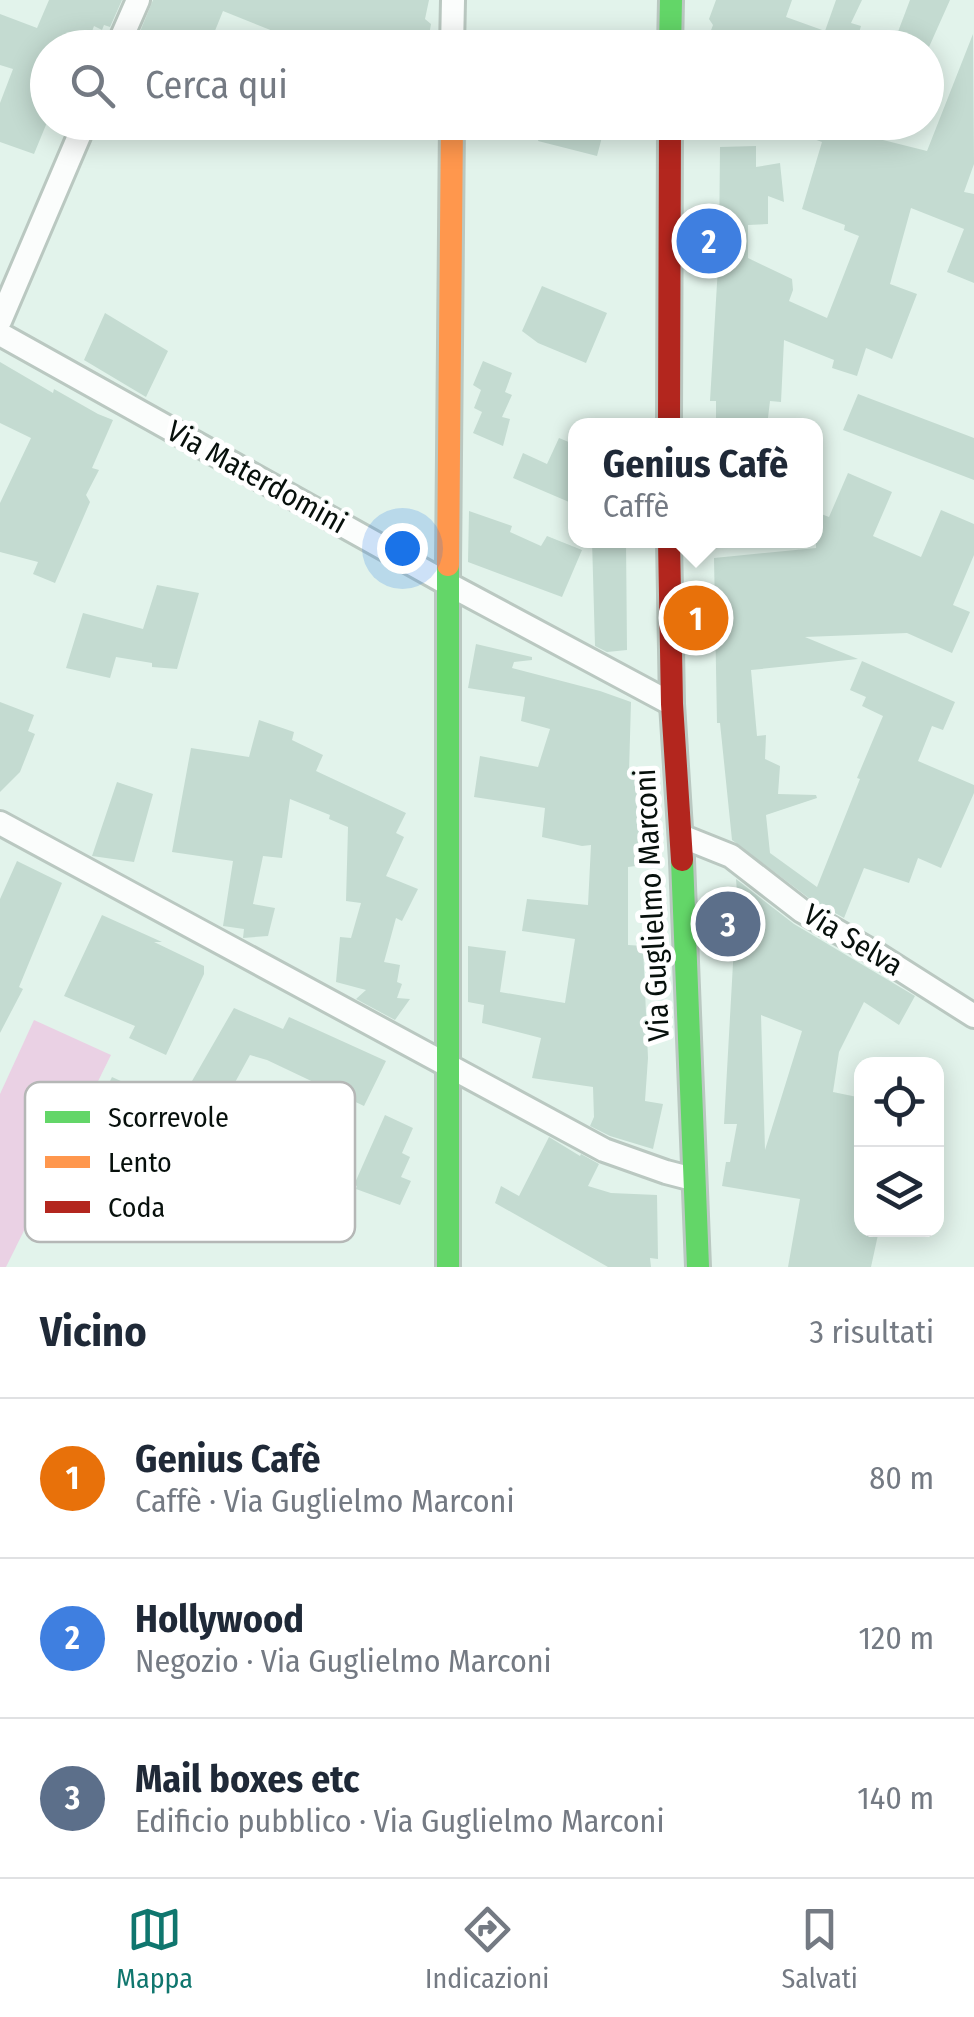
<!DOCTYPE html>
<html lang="it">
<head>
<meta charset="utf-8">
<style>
	:root { --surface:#fff; --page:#f2f2f3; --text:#1f2937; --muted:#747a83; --line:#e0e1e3; --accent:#0f766e }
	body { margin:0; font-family:"Fira Sans Condensed",sans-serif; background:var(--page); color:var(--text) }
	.controls { position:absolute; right:30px; bottom:30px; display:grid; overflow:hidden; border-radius:20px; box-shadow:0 5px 25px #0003 }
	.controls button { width:90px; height:90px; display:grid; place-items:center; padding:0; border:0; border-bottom:2px solid var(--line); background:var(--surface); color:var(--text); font:50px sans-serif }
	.you { position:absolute; left:402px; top:548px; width:35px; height:35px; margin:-25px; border:8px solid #fff; border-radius:50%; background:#1a73e8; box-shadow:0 0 0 15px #1a73e833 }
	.badge { display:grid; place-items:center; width:65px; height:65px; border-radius:50%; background:var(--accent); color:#fff; font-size:32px; font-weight:700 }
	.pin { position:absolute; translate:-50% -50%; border:5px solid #fff; box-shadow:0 2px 10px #0006 }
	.popup { position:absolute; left:568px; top:418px; width:255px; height:130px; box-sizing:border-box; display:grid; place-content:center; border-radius:20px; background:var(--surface); filter:drop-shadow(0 2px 8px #0005); font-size:32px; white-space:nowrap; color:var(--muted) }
	.popup b { font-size:38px; color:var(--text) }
	.popup::after { content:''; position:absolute; left:50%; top:100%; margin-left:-20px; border:20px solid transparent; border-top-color:var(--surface) }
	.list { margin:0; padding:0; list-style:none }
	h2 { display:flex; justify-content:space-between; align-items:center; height:130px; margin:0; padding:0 40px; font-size:42px }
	h2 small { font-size:32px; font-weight:400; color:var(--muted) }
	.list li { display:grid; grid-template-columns:65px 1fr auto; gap:30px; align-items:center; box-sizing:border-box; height:160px; padding:0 40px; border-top:2px solid var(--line) }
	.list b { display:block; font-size:38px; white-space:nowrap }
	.list p { margin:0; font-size:32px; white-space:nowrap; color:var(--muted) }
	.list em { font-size:32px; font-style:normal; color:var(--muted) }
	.icon { flex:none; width:55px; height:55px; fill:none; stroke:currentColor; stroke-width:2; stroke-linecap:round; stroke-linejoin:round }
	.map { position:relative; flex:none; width:974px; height:1267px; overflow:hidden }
	.search { position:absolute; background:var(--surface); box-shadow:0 5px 25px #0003; left:30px; right:30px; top:30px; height:110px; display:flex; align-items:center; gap:25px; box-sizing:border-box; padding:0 35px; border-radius:55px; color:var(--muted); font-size:38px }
	.sheet { height:610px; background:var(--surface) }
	nav { display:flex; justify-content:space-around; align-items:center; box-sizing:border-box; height:140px; border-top:2px solid var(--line); background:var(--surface); font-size:28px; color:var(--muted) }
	nav a { display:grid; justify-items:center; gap:5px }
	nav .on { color:var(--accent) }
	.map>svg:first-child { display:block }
	.green { fill:#ead1e4 }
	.building { fill:#c4dbd1; fill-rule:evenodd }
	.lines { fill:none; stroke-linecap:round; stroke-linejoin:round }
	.street-casing { stroke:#bac8c1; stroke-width:28 }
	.fast-casing { stroke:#bac8c1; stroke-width:28 }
	.slow-casing { stroke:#bac8c1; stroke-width:28 }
	.jam-casing { stroke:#bac8c1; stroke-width:28 }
	.street { stroke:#fbfdfc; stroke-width:22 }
	.fast { stroke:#63d668; stroke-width:22 }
	.slow { stroke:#ff974d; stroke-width:22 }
	.jam { stroke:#b3261e; stroke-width:22 }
	.labels { text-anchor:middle; stroke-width:10; stroke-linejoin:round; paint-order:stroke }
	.street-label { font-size:30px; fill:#07100c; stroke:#fff }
	.key { fill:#fff; stroke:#b5b7b6; stroke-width:2.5 }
	.key-label { font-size:28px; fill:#07100c }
</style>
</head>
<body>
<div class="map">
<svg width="974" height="1267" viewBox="0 0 974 1267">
	<rect width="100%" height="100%" fill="#e2f3eb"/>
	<path class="green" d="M 34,1020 L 111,1055 L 6,1267 L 0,1267 L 0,1094 Z"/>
	<path class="building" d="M 49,0 L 122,0 L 110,27 L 104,25 L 102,30 L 94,26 L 86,48 L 48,48 L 48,120 L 34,154 L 0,142 L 0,103 L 13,69 L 0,65 L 0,14 L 37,28 Z
		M 153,0 L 429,0 L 425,19 L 431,24 L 427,48 L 330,48 L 310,40 L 308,45 L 223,11 L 208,48 L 158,48 L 137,39 Z
		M 716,0 L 792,0 L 786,17 L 825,31 L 836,0 L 862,0 L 851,23 L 861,26 L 859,33 L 892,48 L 816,48 L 784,34 L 778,48 L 748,48 L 710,33 L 713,25 L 709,19 Z
		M 910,0 L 950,0 L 929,47 L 896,37 Z
		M 973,34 L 974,164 L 964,192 L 974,194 L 974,283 L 947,272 L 964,229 L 911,208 L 890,284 L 917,294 L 892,359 L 866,348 L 857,376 L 832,368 L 834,360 L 784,340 L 781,402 L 770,401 L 767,426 L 716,426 L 716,401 L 710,401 L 719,250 L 720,147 L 756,146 L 756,167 L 780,163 L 784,202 L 768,196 L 768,224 L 748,225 L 748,258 L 792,279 L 793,290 L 789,301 L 827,318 L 859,236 L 844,230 L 845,225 L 802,209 L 822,142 L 775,125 L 775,122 L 826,122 L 851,132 L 927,151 Z
		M 544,122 L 606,122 L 597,156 L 538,141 Z
		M 542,286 L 607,313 L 586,363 L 538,343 L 522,331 Z
		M 105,313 L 168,351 L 146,397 L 84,360 Z
		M 483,361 L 512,373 L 505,392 L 512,395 L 502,417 L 510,419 L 503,446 L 473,433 L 482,412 L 474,408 L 481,390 L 473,385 Z
		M 0,362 L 53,393 L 54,389 L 98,414 L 113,420 L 92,468 L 99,470 L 86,495 L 90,502 L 55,583 L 33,574 L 38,562 L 0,552 L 0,503 L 31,438 L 0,423 Z
		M 858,394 L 974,438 L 974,480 L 843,430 Z
		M 559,438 L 576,445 L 576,505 L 513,478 L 523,453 L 547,464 Z
		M 848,473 L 892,492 L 873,536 L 921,557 L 941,510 L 974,524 L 974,555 L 953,605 L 970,612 L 952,653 L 907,633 L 805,637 L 858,659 L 751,670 L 757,736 L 766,735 L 765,759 L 780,766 L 778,794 L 816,795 L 817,798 L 766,815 L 770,853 L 817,887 L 860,779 L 857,778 L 883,716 L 862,706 L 866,697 L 850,690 L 862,661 L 955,702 L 943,730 L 932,726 L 918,761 L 974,785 L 974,793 L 941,868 L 918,858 L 909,883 L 864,868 L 844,918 L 810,899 L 732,840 L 720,723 L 717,723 L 714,558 L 816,548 L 816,512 L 829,517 Z
		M 469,511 L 512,526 L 510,532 L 541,546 L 547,536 L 582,550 L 562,597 L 468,562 Z
		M 592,540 L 626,540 L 627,650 L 607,652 L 595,646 Z
		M 157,585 L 199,593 L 177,669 L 152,667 L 152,663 L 116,657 L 110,678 L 66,668 L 83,613 L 143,629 Z
		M 476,644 L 532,657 L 532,660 L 514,662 L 512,668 L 600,691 L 631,702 L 629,772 L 639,774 L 639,803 L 645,803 L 643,865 L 628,867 L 628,945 L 643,946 L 648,1058 L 645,1101 L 663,1104 L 653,1149 L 610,1136 L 590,1126 L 594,1117 L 593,1087 L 532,1078 L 541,1038 L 482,1023 L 484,1005 L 468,1002 L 468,946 L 506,951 L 500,992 L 565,1003 L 575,939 L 522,931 L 527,899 L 588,905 L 591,845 L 582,846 L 542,837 L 545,808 L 474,797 L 480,756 L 538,767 L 550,729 L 521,721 L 525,697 L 468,688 Z
		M 0,702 L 34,715 L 28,731 L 35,734 L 20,772 L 0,792 Z
		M 259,720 L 294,732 L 292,740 L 323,755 L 316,771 L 406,813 L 396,833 L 404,837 L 386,876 L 418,889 L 402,921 L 396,918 L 384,962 L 400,965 L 397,982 L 402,984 L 397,998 L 410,999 L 395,1020 L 356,999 L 366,990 L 336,982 L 340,937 L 351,938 L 361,903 L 346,901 L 348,827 L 329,819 L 330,815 L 290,799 L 282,858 L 263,856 L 253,904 L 275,908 L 268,936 L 243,938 L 244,929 L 223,926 L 233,861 L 172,852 L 191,748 L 249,757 Z
		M 117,782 L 153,794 L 134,862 L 92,856 Z
		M 17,861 L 62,883 L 19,987 L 23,989 L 0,1033 L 0,899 Z
		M 736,879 L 794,924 L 915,996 L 899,1025 L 864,1002 L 839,1052 L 833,1092 L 862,1098 L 862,1230 L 879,1230 L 871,1267 L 788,1267 L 800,1199 L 722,1186 L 726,1162 L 730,1162 L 737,1124 L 724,1124 L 737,892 ZM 761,1015 L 802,1031 L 765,1150 Z
		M 102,915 L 162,942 L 154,942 L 204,966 L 204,974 L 166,1055 L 129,1038 L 135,1026 L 64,996 Z
		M 234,1008 L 283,1029 L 289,1017 L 386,1061 L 364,1106 L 267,1060 L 250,1055 L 227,1097 L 192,1081 Z
		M 112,1077 L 147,1093 L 112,1168 L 75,1152 Z
		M 385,1115 L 413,1128 L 402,1153 L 410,1157 L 401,1177 L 411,1181 L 400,1205 L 356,1189 L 357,1186 L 354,1185 Z
		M 549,1137 L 580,1156 L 581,1154 L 599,1164 L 588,1186 L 611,1193 L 657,1195 L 658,1259 L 650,1258 L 651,1267 L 608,1267 L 495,1203 L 501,1186 L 519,1196 Z"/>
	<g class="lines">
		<g class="street-casing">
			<path id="street" d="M 117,48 L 138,0
				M 452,48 L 453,0
				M 0,321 L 85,122
				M 0,334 L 448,584 L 672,704
				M 0,823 L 604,1150 L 666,1172 L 693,1179
				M 681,836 L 731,856 L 802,911 L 878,955 L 974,1016"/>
		</g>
		<g class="fast-casing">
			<path id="fast" d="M 670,48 L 671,0
				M 682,860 L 698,1267
				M 448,1267 L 448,565"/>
		</g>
		<g class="slow-casing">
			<path id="slow" d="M 448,565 L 452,122"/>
		</g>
		<g class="jam-casing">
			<path id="jam" d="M 669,426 L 670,122
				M 669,540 L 672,704 L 682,860"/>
		</g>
		<use href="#street" class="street"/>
		<use href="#fast" class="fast"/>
		<use href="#slow" class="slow"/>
		<use href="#jam" class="jam"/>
	</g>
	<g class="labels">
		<g class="street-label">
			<text transform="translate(257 477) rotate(29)" y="10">Via Materdomini</text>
			<text transform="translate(652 905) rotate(-93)" y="10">Via Guglielmo Marconi</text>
			<text transform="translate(853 940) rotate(31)" y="10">Via Selva</text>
		</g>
	</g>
	<rect x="25" y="1082" width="330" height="160" rx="15" class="key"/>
	<rect x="45" y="1111" width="45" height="12" fill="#63d668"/>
	<rect x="45" y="1156" width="45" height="12" fill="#ff974d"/>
	<rect x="45" y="1201" width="45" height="12" fill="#b3261e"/>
	<g class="key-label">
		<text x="108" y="1127">Scorrevole</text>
		<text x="108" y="1172">Lento</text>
		<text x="108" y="1217">Coda</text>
	</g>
</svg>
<div class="controls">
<button><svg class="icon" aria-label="locate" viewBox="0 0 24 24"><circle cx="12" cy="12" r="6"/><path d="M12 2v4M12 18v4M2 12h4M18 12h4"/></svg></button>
<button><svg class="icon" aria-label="layers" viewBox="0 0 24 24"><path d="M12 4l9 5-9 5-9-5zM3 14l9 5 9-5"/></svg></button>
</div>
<div class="you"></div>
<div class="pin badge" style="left:696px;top:618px;background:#e8710a">1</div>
<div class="popup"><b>Genius Cafè</b>Caffè</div>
<div class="pin badge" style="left:709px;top:241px;background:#3f7fe0">2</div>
<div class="pin badge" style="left:728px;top:924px;background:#5c6f8a">3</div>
<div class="search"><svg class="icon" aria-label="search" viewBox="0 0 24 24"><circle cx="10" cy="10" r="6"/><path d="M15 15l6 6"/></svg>Cerca qui</div>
</div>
<section class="sheet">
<h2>Vicino<small>3 risultati</small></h2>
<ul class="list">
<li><span class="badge" style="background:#e8710a">1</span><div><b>Genius Cafè</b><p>Caffè · Via Guglielmo Marconi</p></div><em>80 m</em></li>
<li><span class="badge" style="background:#3f7fe0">2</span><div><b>Hollywood</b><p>Negozio · Via Guglielmo Marconi</p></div><em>120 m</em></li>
<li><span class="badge" style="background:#5c6f8a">3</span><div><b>Mail boxes etc</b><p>Edificio pubblico · Via Guglielmo Marconi</p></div><em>140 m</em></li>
</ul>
</section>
<nav>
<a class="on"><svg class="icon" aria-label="map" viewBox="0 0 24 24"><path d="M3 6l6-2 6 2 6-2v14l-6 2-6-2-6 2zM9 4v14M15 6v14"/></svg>Mappa</a>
<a><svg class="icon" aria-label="directions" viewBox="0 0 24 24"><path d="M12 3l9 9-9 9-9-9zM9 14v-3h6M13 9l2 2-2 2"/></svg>Indicazioni</a>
<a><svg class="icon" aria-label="saved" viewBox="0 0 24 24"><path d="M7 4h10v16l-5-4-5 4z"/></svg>Salvati</a>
</nav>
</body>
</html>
